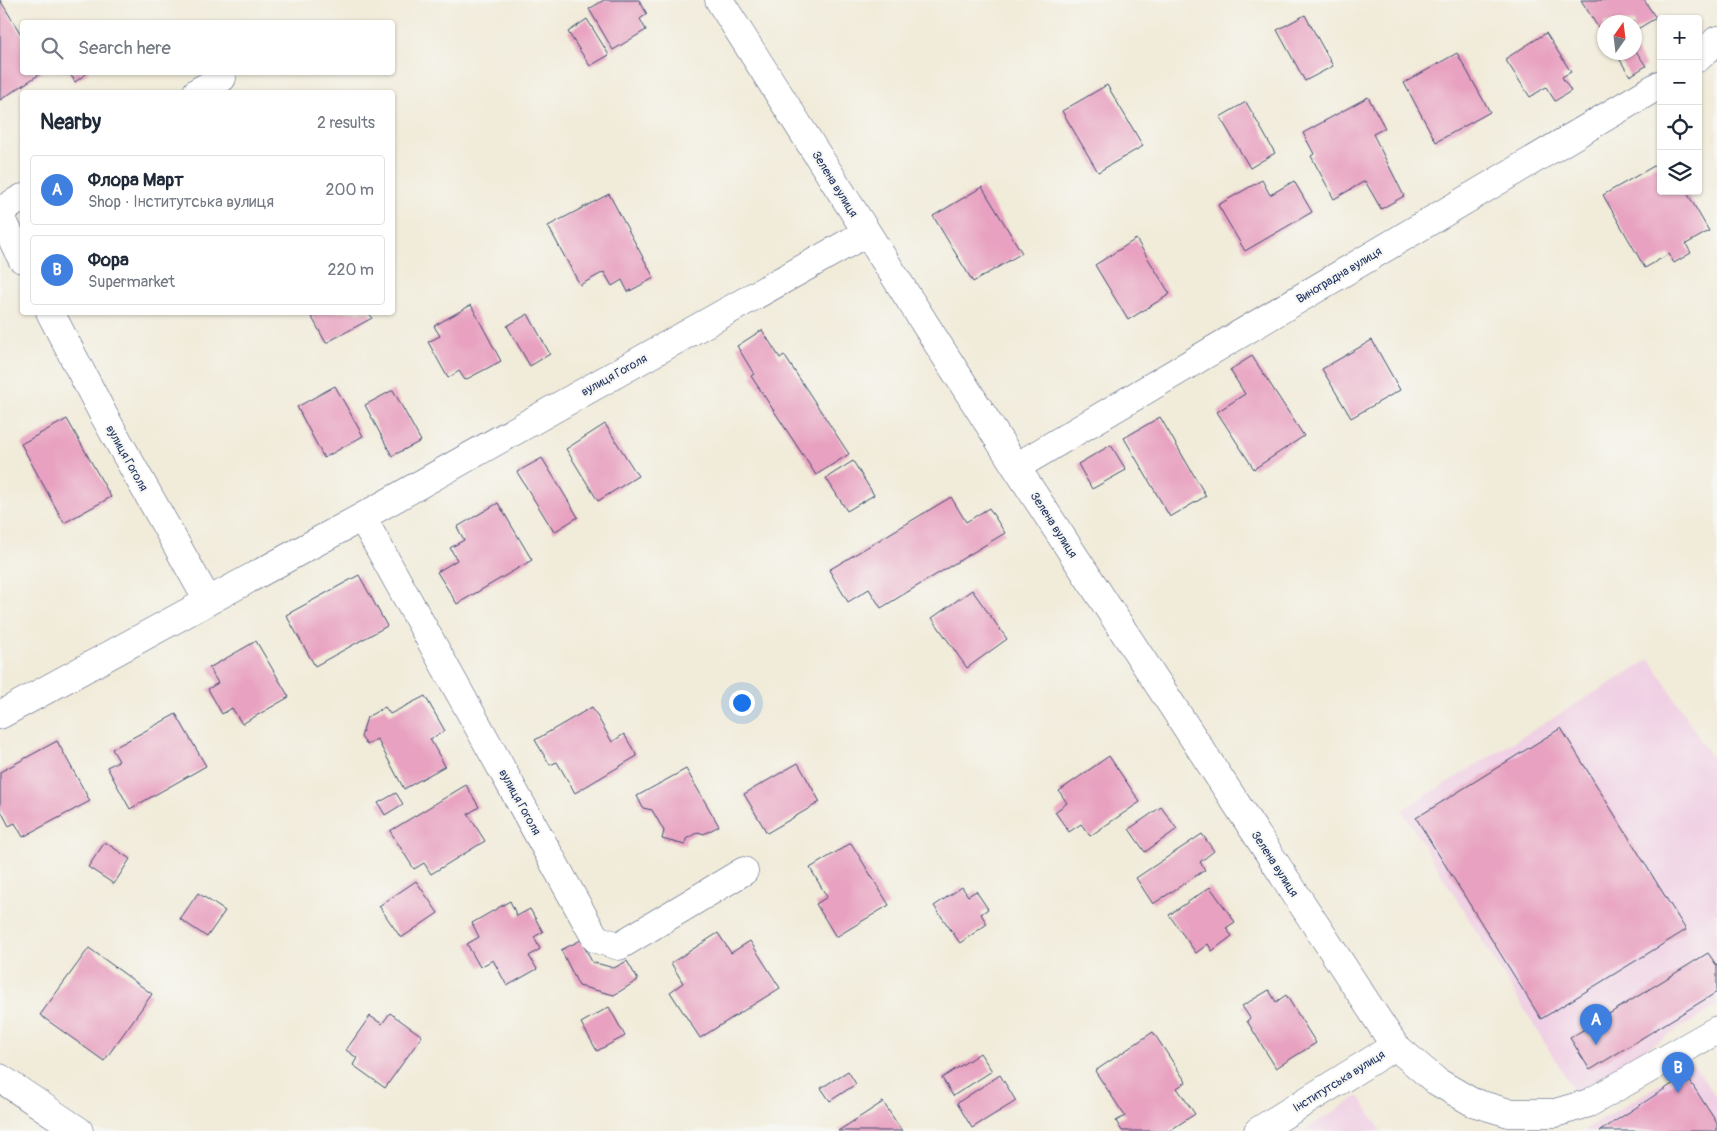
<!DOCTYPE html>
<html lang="en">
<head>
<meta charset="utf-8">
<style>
	:root { --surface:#fff; --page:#f2f2f3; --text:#1f2937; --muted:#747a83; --line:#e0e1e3; --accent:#ea580c }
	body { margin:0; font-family:Pangolin,sans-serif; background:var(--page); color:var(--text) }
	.controls { position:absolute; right:15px; top:15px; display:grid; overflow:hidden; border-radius:5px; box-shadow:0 1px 4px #0004 }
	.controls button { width:45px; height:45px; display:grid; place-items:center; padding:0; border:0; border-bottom:1px solid var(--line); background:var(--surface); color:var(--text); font:25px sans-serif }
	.compass { position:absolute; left:1597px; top:15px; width:45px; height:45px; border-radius:50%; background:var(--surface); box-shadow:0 1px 4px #0004; rotate:14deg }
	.you { position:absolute; left:741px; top:702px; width:18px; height:18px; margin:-12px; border:4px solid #fff; border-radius:50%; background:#1a73e8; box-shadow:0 0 0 8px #1a73e833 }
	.badge { display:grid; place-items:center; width:32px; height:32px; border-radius:50%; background:var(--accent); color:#fff; font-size:16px; font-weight:700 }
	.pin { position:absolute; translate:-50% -41px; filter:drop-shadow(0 1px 2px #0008) }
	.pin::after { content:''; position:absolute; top:26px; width:18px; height:15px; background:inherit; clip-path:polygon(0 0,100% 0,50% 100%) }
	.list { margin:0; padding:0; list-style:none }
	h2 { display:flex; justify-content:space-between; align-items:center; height:65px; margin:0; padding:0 20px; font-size:21px }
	h2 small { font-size:16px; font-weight:400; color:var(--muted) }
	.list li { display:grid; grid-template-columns:32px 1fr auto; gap:15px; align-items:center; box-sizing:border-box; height:70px; margin:0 10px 10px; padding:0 10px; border:1px solid var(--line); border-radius:5px }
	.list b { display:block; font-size:19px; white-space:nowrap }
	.list p { margin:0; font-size:16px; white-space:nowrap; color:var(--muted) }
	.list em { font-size:16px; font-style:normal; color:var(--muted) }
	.icon { flex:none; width:28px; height:28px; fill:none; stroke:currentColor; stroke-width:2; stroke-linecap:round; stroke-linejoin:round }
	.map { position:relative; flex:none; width:1717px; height:1131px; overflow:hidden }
	.search { position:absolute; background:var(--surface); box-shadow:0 1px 4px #0004; left:20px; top:20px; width:375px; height:55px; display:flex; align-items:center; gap:12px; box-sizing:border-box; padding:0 18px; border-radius:5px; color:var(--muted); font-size:19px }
	.panel { position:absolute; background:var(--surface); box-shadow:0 1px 4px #0004; left:20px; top:90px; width:375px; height:225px; border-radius:5px }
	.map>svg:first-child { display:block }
	.built { fill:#f0d0e4 }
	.building { fill:#e8a1c0 }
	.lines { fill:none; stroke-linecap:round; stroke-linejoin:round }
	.minor-casing { stroke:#3b4b70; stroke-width:29 }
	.minor { stroke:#fff; stroke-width:28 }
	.labels { text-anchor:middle; stroke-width:4; stroke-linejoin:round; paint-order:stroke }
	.street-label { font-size:12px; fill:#1b2f5e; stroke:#f6f6f2 }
</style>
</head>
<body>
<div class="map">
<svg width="1717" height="1131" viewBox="0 0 1717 1131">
	<rect width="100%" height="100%" fill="#f6f6f2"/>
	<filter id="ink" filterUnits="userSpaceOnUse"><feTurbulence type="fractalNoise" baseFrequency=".02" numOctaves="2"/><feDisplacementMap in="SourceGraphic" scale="10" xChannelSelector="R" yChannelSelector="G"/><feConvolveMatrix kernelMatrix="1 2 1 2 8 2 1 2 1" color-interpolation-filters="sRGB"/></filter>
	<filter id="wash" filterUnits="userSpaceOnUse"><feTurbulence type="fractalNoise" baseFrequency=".0096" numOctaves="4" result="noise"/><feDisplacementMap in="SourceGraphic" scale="20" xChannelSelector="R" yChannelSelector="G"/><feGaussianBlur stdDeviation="1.12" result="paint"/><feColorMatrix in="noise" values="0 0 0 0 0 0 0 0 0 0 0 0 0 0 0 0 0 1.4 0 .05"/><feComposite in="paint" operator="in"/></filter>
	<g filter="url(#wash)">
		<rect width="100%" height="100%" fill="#f1ebd9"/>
		<path class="built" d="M 1650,659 L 1717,767 L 1717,912 L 1714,914 L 1717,918 L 1717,1006 L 1575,1092 L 1402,810 Z
			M 1693,1064 L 1717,1098 L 1717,1131 L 1583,1131 Z
			M 1359,1096 L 1381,1131 L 1303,1131 Z"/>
		<g id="blocks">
			<path class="building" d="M 0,0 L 22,36 L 22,72 L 43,72 L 0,100 Z
				M 604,0 L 639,0 L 647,14 L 640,19 L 646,30 L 613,50 L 589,9 Z
				M 1581,0 L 1644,0 L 1656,18 L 1634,31 L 1634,22 L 1604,22 L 1604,37 Z
				M 1305,15 L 1333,66 L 1305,81 L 1277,30 Z
				M 587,19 L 609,55 L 590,66 L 568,32 Z
				M 1546,33 L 1571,72 L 1562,77 L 1571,91 L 1555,101 L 1546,87 L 1530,97 L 1505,59 Z
				M 1634,48 L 1646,66 L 1630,76 L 1615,52 L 1634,52 Z
				M 1457,53 L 1490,112 L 1436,142 L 1404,83 Z
				M 69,72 L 89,72 L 75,82 Z
				M 1107,85 L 1143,146 L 1098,172 L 1062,111 Z
				M 1368,97 L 1385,128 L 1373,134 L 1404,196 L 1381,209 L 1365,181 L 1334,199 L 1311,156 L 1314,154 L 1303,133 Z
				M 1246,102 L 1275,153 L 1250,168 L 1220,117 Z
				M 1661,162 L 1661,191 L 1686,191 L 1709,231 L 1686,244 L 1691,253 L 1674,263 L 1669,254 L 1645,268 L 1603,195 Z
				M 1262,180 L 1270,195 L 1294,181 L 1312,212 L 1245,251 L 1218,205 Z
				M 982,187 L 1022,253 L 973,282 L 933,216 Z
				M 609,194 L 654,278 L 628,292 L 622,280 L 612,286 L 604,272 L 580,285 L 548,226 Z
				M 1136,239 L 1170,294 L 1128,320 L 1095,265 Z
				M 471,305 L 501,361 L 465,380 L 459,371 L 448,378 L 428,342 L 440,336 L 434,326 Z
				M 309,312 L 369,312 L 372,318 L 326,343 Z
				M 528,314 L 550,354 L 530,366 L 507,326 Z
				M 762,330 L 780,358 L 784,355 L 849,454 L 816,475 L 751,376 L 754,374 L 737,346 Z
				M 1372,340 L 1400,390 L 1351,418 L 1322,369 Z
				M 1252,356 L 1304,436 L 1254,469 L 1217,412 L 1245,394 L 1230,370 Z
				M 335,386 L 363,436 L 324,458 L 297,407 Z
				M 393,390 L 421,441 L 392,456 L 365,405 Z
				M 1160,417 L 1206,496 L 1170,517 L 1124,438 Z
				M 67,419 L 111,497 L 64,523 L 21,444 Z
				M 605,424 L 638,476 L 598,501 L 566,449 Z
				M 1111,445 L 1126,470 L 1092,489 L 1078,464 Z
				M 542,458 L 578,517 L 554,532 L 517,472 Z
				M 853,461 L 874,495 L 847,511 L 826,478 Z
				M 951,497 L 966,522 L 989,508 L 1005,533 L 881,608 L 869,589 L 848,602 L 829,570 Z
				M 498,503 L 532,560 L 457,604 L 437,572 L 457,560 L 450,548 L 464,540 L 457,527 Z
				M 359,575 L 387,626 L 315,666 L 286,615 Z
				M 972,590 L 1007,639 L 967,668 L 932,618 Z
				M 256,641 L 289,697 L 242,724 L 232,708 L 222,714 L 208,689 L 218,683 L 209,668 Z
				M 425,696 L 445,731 L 430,739 L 445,766 L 404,789 L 377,739 L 367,745 L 361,737 L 367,717 L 385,707 L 390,714 Z
				M 592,707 L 612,742 L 624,734 L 637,756 L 575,793 L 557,762 L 550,765 L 535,740 Z
				M 176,714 L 206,766 L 130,809 L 107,767 L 119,761 L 112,749 Z
				M 1561,728 L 1686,930 L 1541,1019 L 1416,818 Z
				M 57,741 L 90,801 L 23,837 L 15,823 L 9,826 L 0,809 L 0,772 Z
				M 1109,756 L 1140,802 L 1090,836 L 1081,824 L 1069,832 L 1055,812 L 1067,803 L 1059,791 Z
				M 798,763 L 820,802 L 767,833 L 744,794 Z
				M 686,769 L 719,826 L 704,834 L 698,832 L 686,839 L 685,845 L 662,839 L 664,831 L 652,810 L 643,808 L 637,796 Z
				M 466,785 L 479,807 L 468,814 L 485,841 L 431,874 L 424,863 L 414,869 L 390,831 Z
				M 396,793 L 403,804 L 385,815 L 378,803 Z
				M 1161,807 L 1177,829 L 1145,852 L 1129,829 Z
				M 1202,834 L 1214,851 L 1200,862 L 1205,870 L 1153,904 L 1136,878 Z
				M 105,842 L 130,859 L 114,884 L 88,867 Z
				M 851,843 L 889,905 L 836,937 L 816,904 L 827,897 L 810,868 Z
				M 416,881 L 438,913 L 401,938 L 379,906 Z
				M 962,887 L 968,896 L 976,891 L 988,909 L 981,914 L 987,924 L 960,943 L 934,906 Z
				M 1210,887 L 1235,922 L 1226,928 L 1232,936 L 1212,951 L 1208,944 L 1196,953 L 1169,915 Z
				M 198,893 L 225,911 L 207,937 L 180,919 Z
				M 510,901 L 517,916 L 530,909 L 543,932 L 534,937 L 540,949 L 529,956 L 537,969 L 507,986 L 493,960 L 480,967 L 467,944 L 479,937 L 472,923 Z
				M 718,933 L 731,953 L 750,941 L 780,988 L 700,1038 L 670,992 L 683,983 L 671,963 Z
				M 581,940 L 592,962 L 614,968 L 627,961 L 638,980 L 614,995 L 579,986 L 561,950 Z
				M 89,948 L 152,994 L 104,1061 L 40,1015 Z
				M 1708,953 L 1717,966 L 1717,992 L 1590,1070 L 1570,1038 Z
				M 1269,990 L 1276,1002 L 1286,995 L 1316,1043 L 1276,1068 L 1247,1021 L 1250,1018 L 1242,1006 Z
				M 609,1007 L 625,1036 L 597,1051 L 581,1023 Z
				M 390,1013 L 422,1036 L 385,1088 L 353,1065 L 357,1058 L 346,1050 L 370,1016 L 382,1024 Z
				M 1153,1032 L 1186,1082 L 1177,1088 L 1195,1114 L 1169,1131 L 1122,1131 L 1116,1121 L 1125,1116 L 1095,1071 Z
				M 980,1053 L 992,1071 L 953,1096 L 942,1078 Z
				M 848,1071 L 856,1084 L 830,1101 L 821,1088 Z
				M 1000,1075 L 1016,1101 L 972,1128 L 957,1103 Z
				M 1686,1075 L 1717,1123 L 1717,1131 L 1600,1131 Z
				M 883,1102 L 902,1131 L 838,1131 Z"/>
		</g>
	</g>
	<g filter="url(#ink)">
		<use href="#blocks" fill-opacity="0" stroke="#3b4b70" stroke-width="1"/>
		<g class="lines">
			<g class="minor-casing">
				<path id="minor" d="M 719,0 L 1016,467 L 1395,1046 L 1436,1081 L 1472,1102 L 1509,1113 L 1555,1113 L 1589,1103 L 1717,1030
					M 1698,58 L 1717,40
					M 197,92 L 222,78
					M 0,211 L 22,198
					M 0,215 L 22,259
					M 50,312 L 103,414 L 208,601
					M 1016,467 L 1661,84
					M 362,517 L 596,939 L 619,946 L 744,871
					M 0,715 L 362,517 L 866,233
					M 0,1078 L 79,1131
					M 1258,1131 L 1395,1046"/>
			</g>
			<use href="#minor" class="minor"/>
		</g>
	</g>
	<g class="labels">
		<g class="street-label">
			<text transform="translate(835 184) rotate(58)" y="4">Зелена вулиця</text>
			<text transform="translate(1339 275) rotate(-31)" y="4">Виноградна вулиця</text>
			<text transform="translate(614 375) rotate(-29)" y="4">вулиця Гоголя</text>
			<text transform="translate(127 458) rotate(61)" y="4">вулиця Гоголя</text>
			<text transform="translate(1054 525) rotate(57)" y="4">Зелена вулиця</text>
			<text transform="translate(520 802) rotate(61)" y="4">вулиця Гоголя</text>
			<text transform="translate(1275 864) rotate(57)" y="4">Зелена вулиця</text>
			<text transform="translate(1339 1081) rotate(-32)" y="4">Інститутська вулиця</text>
		</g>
	</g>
</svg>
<div class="controls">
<button>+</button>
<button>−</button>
<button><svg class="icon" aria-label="locate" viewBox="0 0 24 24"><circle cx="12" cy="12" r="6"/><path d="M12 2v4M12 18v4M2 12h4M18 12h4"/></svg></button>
<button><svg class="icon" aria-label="layers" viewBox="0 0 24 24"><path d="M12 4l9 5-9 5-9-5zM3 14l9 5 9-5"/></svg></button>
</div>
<svg class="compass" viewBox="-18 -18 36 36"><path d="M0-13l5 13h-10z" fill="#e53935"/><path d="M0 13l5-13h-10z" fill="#747a83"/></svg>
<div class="you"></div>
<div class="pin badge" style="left:1596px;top:1045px;background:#3f7fe0">A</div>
<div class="pin badge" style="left:1678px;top:1093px;background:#3f7fe0">B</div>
<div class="search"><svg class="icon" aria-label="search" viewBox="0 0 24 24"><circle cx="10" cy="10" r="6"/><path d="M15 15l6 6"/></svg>Search here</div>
<section class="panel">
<h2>Nearby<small>2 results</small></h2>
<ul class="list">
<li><span class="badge" style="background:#3f7fe0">A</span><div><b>Флора Март</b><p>Shop · Інститутська вулиця</p></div><em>200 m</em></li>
<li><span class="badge" style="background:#3f7fe0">B</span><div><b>Фора</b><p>Supermarket</p></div><em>220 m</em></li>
</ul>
</section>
</div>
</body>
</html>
